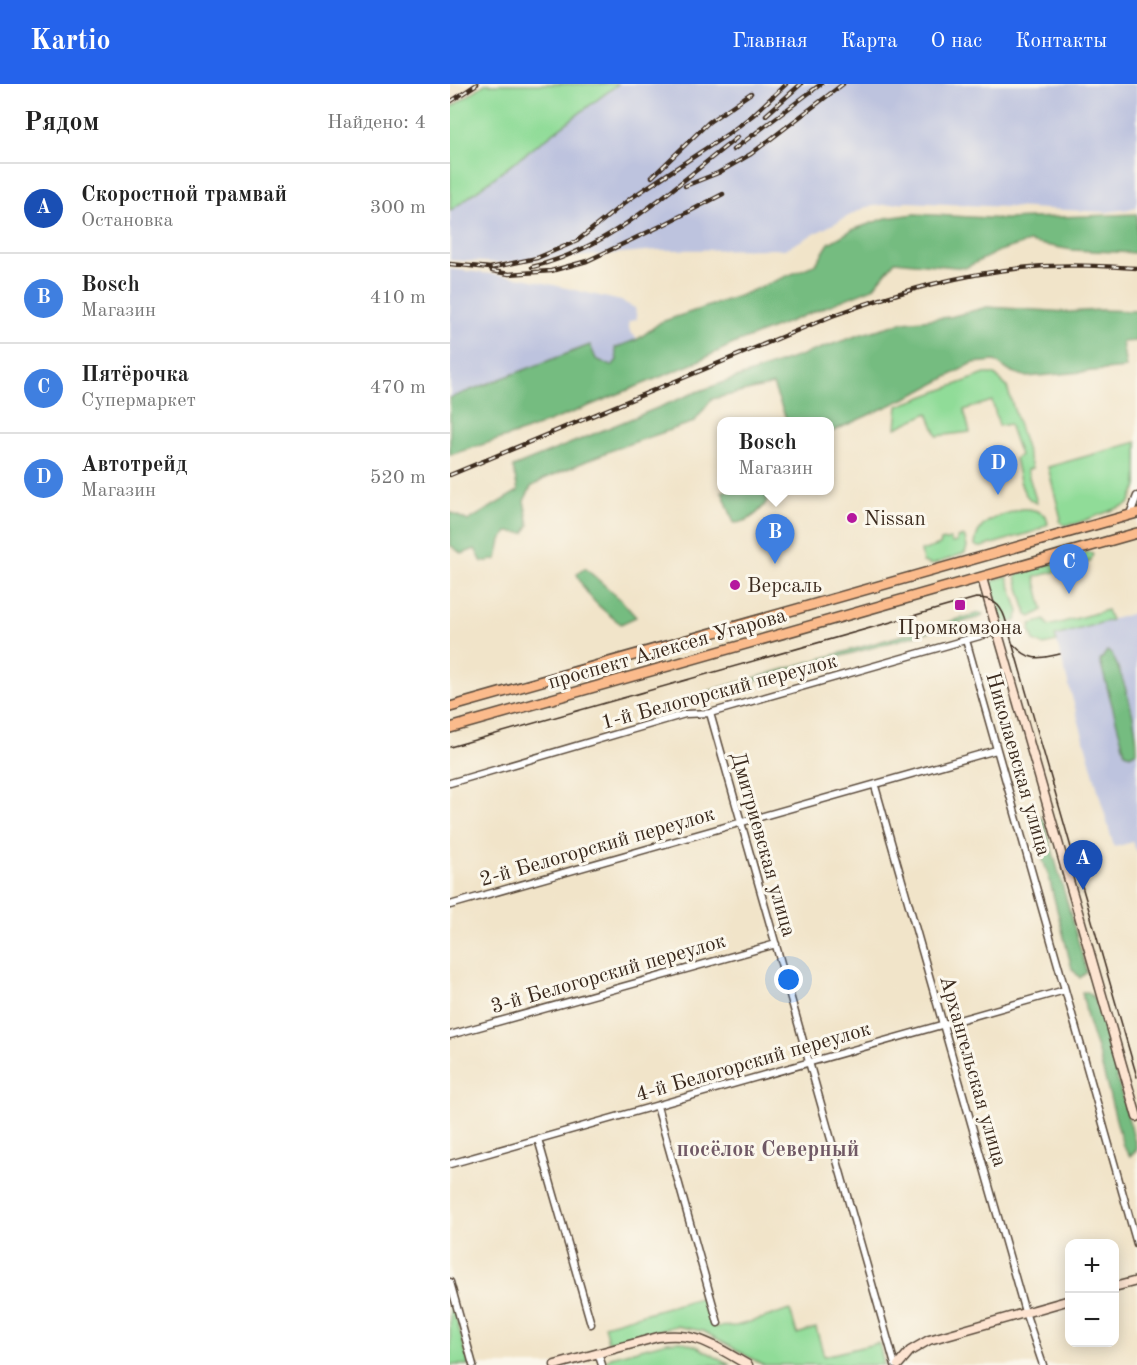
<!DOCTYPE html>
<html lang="ru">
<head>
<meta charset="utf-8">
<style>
	:root { --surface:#fff; --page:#f6f6f6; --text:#222; --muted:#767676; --line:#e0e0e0; --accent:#2563eb }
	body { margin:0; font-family:"Old Standard TT",serif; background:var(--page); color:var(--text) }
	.controls { position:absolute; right:18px; bottom:18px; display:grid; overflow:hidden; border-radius:12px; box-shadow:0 3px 15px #0003 }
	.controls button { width:54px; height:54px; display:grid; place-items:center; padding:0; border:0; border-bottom:2px solid var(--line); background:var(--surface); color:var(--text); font:30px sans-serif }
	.you { position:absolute; left:339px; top:896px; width:21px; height:21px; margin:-15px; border:4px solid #fff; border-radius:50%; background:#1a73e8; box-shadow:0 0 0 9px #1a73e833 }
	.badge { display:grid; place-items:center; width:39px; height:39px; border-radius:50%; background:var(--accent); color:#fff; font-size:20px; font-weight:700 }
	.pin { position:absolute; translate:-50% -50px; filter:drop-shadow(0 2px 3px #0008) }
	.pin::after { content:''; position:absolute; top:32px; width:21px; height:18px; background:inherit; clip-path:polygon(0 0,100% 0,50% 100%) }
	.popup { position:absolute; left:267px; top:333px; width:117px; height:78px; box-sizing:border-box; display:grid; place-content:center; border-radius:12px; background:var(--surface); filter:drop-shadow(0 2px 4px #0005); font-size:20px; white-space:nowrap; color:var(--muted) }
	.popup b { font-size:22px; color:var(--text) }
	.popup::after { content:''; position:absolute; left:50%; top:100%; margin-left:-12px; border:12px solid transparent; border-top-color:var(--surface) }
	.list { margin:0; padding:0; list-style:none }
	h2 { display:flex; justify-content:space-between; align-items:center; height:78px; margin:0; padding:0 24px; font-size:26px }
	h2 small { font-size:20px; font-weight:400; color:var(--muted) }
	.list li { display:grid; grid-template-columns:39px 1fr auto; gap:18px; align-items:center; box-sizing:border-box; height:90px; padding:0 24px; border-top:2px solid var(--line) }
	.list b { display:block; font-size:22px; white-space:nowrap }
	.list p { margin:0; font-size:20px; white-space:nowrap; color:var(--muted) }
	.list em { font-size:20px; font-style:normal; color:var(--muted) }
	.map { position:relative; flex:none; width:687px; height:1281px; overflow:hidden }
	header { display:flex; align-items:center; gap:36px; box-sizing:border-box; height:84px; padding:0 30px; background:var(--accent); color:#fff }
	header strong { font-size:28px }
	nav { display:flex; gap:33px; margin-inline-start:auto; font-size:21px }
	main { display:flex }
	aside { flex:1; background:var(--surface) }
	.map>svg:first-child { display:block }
	.industrial { fill:#bdc3de }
	.green { fill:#90dc98; stroke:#66835b; stroke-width:1.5 }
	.forest { fill:#74bc80; stroke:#58734f; stroke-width:1.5 }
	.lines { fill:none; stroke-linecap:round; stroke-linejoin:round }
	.street-casing { stroke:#564638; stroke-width:9 }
	.secondary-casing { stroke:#564638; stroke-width:11 }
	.primary-casing { stroke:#564638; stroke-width:12 }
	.street { stroke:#fff; stroke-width:6 }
	.secondary { stroke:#fde4d1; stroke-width:8 }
	.primary { stroke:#fbbb8c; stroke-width:9 }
	.tram { stroke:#3b2a1e; stroke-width:1.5 }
	.rail-casing { stroke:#3b2a1e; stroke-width:4.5 }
	.rail { stroke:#fbf7ec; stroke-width:2; stroke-dasharray:7; stroke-linecap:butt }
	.poi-dot { fill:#b5179e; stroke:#fbf7ec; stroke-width:2 }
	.labels { text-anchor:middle; stroke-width:6; stroke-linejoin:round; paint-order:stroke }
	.poi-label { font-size:21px; fill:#3b2a1e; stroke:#fbf7ec; text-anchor:start }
	.street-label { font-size:21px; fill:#3b2a1e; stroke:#fbf7ec }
	.neighbourhood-label { font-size:22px; font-weight:bold; fill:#705965; stroke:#fbf7ec }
</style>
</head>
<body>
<header>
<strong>Kartio</strong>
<nav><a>Главная</a><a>Карта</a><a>О нас</a><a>Контакты</a></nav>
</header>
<main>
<aside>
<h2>Рядом<small>Найдено: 4</small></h2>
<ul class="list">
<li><span class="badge" style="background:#1a4fb4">A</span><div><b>Скоростной трамвай</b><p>Остановка</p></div><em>300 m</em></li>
<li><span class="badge" style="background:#3f7fe0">B</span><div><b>Bosch</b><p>Магазин</p></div><em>410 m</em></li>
<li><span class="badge" style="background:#3f7fe0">C</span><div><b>Пятёрочка</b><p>Супермаркет</p></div><em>470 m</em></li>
<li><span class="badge" style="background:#3f7fe0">D</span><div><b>Автотрейд</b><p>Магазин</p></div><em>520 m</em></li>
</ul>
</aside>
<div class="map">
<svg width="687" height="1281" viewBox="0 0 687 1281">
	<rect width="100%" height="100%" fill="#fbf7ec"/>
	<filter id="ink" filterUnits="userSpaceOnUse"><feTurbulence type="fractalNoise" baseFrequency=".0167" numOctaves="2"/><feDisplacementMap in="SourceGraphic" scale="12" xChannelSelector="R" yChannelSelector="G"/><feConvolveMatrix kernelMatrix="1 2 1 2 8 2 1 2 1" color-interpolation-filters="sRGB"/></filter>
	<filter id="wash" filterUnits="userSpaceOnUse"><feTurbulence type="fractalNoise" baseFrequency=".008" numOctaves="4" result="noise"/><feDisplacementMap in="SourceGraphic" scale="24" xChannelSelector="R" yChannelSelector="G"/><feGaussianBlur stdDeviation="1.35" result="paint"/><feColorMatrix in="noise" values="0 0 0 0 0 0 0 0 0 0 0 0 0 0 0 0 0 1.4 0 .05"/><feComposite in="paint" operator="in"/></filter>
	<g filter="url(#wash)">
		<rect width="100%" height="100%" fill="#f1e4c9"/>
		<path class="industrial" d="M 165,0 L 687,0 L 687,124 L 656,128 L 458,118 L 416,123 L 335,165 L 208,166 L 51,179 L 0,176 L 0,124 Z
			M 0,185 L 74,194 L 171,217 L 185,224 L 187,235 L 178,238 L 180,248 L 188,255 L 165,264 L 167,276 L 162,282 L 146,275 L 139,261 L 0,314 Z
			M 687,528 L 687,769 L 683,758 L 664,763 L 605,552 Z"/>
		<path class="green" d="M 35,0 L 168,0 L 0,127 L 0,24 Z
			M 535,290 L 544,290 L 557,303 L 582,384 L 577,386 L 587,419 C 570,415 569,389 565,375 L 570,371 L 559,340 L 549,342 L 542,317 L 514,326 L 520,348 L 487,352 L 478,329 L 446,344 L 448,322 Z
			M 687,358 L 687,402 L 679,420 L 625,440 L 614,441 L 609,437 L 611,435 L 598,383 Z
			M 571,425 C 581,424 589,427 596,432 L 598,440 L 586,447 L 532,463 L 528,463 L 525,461 C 526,435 551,432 571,425 Z
			M 513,452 L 515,454 L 517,463 L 515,469 L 482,481 L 473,478 L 471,467 L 490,461 L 491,457 L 500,455 L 502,459 L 507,458 L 507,454 Z
			M 638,468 L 643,470 L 640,478 L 585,493 L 593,526 L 581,533 L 577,531 L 566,493 L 567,490 Z
			M 557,492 L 569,528 L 566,537 L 557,539 L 552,536 L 541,501 L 544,496 Z
			M 657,526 L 661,536 L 605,552 L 607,558 L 593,561 L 584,557 L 580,545 L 581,540 L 595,536 L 599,542 Z
			M 0,1212 L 19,1281 L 0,1281 Z
			M 253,1213 L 264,1243 L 286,1242 L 340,1226 L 347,1250 L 366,1244 L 374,1272 L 429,1259 L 434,1281 L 313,1281 L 253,1247 L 226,1242 L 158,1258 L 154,1241 Z
			M 231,1257 L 248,1263 L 280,1281 L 156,1281 L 156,1277 L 161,1273 L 217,1258 Z"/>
		<path class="forest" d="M 465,130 L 556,135 L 687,130 L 687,169 L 622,166 L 579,158 L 549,167 L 515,184 L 445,177 L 423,204 L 281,261 L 242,280 L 124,328 L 75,347 L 0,371 L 0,314 L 140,261 L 146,275 L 162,282 L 167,276 L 165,264 L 188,255 L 211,238 L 289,212 L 366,180 L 379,159 L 402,146 L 436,134 Z
			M 537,223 L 618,228 L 649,226 L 687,227 L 687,257 L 672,258 L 676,284 L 577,293 L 559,287 L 545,277 L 523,279 L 471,307 L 379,349 L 379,338 L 337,337 L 323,301 L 262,315 L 244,338 L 167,364 L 94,395 L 81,403 L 74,417 L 79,441 L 75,449 L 58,448 L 51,456 L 47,475 L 32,478 L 25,465 L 12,470 L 0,461 L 0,428 L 18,437 L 68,407 L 63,383 L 244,309 L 409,251 L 454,238 L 500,233 Z
			M 272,407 L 315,407 L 317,417 C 310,428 298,439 284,439 Z
			M 135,484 L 171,516 L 186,533 L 171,540 C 152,526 135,512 127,490 Z
			M 529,529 L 533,530 L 531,533 L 260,609 L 259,607 Z
			M 657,567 L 662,570 C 675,597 687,637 687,667 L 680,671 L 675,669 L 650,577 Z
			M 582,730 L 588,731 L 594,737 L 637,888 L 630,894 L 622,885 L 598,790 L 587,760 Z
			M 632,908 L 638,908 L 645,915 L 687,1065 L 680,1072 L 673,1062 L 648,968 L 638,938 Z"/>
	</g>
	<g filter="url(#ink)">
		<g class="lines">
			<g class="street-casing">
				<path id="street" d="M 680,430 L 687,412
					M 516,556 L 687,1160
					M 260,629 L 445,1281
					M 0,699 L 235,630 L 260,629 L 547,547
					M 425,702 L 575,1228 L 593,1281
					M 0,821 L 546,666
					M 0,951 L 326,860
					M 207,1022 L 268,1239
					M 88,1055 L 141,1240
					M 0,1080 L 615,906
					M 0,1198 L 23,1281
					M 148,1269 L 152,1281"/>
			</g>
			<g class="secondary-casing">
				<path id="secondary" d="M 532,494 L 687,1033
					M 664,1203 L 687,1197
					M 105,1281 L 208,1253 C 247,1247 266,1263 298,1281
					M 448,1281 L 460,1267 L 479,1256 L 620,1216"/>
			</g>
			<g class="primary-casing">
				<path id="primary" d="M 0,623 L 687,429
					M 0,644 L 687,449"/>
			</g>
			<use href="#street" class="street"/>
			<use href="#secondary" class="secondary"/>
			<use href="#primary" class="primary"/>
			<path class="tram" d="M 563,560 C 580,578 588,575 610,570
				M 0,663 L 526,514 C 541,514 550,519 555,534 L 687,993"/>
			<g class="rail-casing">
				<path id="rail" d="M 0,18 L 27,0
					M 316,31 L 351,0
					M 283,66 L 371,0
					M 202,93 L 259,38 L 301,9
					M 235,102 L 268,89 L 301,70 L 393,0
					M 0,180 L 40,184 L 87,174 L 127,157 L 181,114 L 278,50 L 303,31 L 336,0
					M 82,183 C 162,164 224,102 288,53
					M 42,187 L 59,190 L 101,187 L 137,177 L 215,140 L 273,110
					M 0,391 L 382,232 C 447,208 512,189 582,183 C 617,180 652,182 687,184"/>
			</g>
			<use href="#rail" class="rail"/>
		</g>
	</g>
	<g class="poi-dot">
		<circle cx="402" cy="434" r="6"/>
		<circle cx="285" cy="501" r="6"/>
		<rect x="504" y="515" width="12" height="12" rx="3"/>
	</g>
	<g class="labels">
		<g class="poi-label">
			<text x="414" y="441">Nissan</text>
			<text x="297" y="508">Версаль</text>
			<text x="510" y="550" text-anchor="middle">Промкомзона</text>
		</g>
		<g class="street-label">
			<text transform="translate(217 564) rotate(-16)" y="7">проспект Алексея Угарова</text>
			<text transform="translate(269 607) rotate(-15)" y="7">1-й Белогорский переулок</text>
			<text transform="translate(569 680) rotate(74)" y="7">Николаевская улица</text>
			<text transform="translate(314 760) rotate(74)" y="7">Дмитриевская улица</text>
			<text transform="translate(147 762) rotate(-16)" y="7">2-й Белогорский переулок</text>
			<text transform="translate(158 889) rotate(-16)" y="7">3-й Белогорский переулок</text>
			<text transform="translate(303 977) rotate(-16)" y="7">4-й Белогорский переулок</text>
			<text transform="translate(524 987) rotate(74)" y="7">Архангельская улица</text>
		</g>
		<g class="neighbourhood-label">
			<text x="318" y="1072">посёлок Северный</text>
		</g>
	</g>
</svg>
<div class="controls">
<button>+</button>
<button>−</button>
</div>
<div class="you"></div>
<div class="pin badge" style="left:633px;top:806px;background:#1a4fb4">A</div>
<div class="pin badge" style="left:325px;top:480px;background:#3f7fe0">B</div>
<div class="popup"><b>Bosch</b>Магазин</div>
<div class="pin badge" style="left:619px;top:510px;background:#3f7fe0">C</div>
<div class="pin badge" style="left:548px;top:411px;background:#3f7fe0">D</div>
</div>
</main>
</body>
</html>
